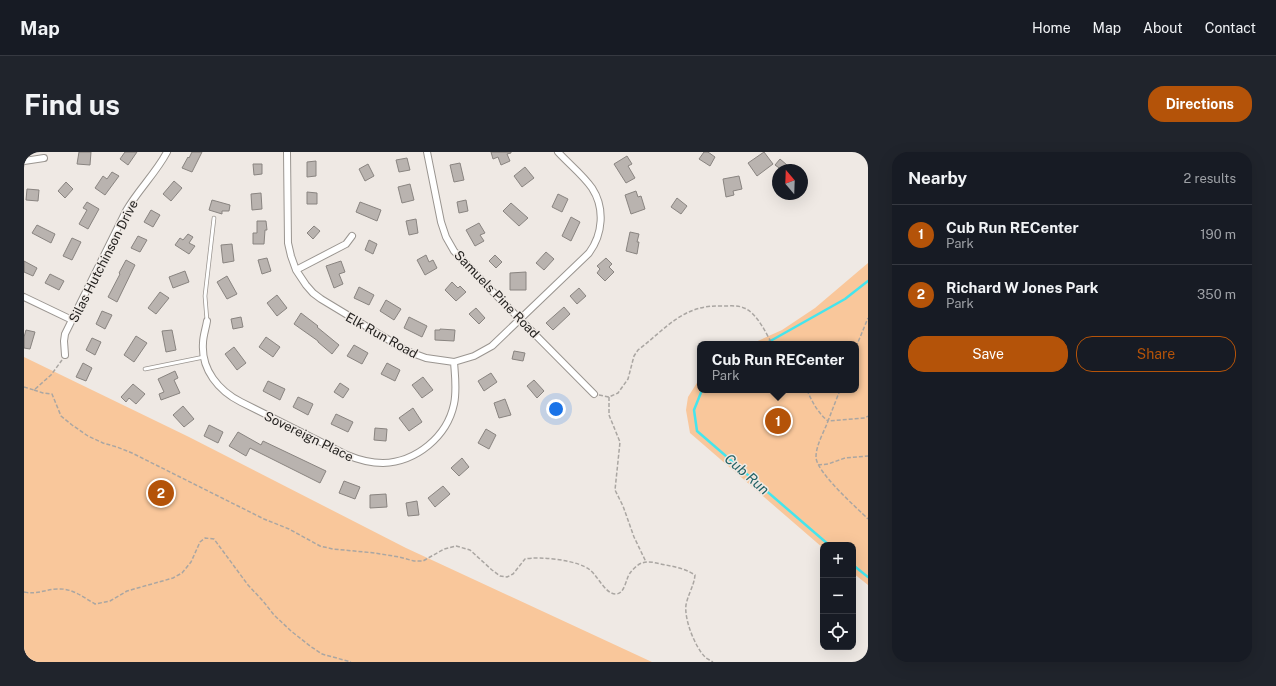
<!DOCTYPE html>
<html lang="en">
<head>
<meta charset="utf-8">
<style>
	:root { --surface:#171b24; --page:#20242c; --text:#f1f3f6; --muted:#9ea1a6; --line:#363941; --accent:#b45309 }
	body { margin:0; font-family:"Public Sans",sans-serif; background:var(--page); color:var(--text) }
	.controls { position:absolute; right:12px; bottom:12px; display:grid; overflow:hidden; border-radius:8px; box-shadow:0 4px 16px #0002 }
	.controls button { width:36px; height:36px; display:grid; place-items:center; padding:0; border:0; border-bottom:1px solid var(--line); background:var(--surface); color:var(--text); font:20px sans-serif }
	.compass { position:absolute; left:748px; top:12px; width:36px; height:36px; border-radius:50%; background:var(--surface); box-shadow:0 4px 16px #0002; rotate:341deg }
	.you { position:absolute; left:532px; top:257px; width:14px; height:14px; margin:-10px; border:3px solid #fff; border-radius:50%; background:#1a73e8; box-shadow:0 0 0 6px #1a73e833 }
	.badge { display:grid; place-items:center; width:26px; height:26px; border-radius:50%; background:var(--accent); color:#fff; font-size:13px; font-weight:700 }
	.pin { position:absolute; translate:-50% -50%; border:2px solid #fff; box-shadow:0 1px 4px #0006 }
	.popup { position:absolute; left:673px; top:189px; width:162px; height:52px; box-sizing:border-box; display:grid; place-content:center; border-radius:8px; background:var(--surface); filter:drop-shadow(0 1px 3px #0005); font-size:13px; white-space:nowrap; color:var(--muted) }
	.popup b { font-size:15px; color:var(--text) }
	.popup::after { content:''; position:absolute; left:50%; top:100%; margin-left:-8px; border:8px solid transparent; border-top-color:var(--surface) }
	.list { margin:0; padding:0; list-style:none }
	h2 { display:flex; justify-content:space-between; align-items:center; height:52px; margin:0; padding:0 16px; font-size:17px }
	h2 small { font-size:13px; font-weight:400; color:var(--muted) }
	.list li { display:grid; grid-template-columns:26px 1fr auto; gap:12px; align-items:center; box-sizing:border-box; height:60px; padding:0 16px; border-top:1px solid var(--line) }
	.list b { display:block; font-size:15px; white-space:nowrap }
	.list p { margin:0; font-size:13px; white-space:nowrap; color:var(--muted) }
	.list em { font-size:13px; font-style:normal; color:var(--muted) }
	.actions { display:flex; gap:8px; padding:12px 16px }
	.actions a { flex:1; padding:9px 0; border:1px solid var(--accent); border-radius:16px; text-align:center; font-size:14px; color:var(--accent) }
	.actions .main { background:var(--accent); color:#fff }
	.icon { flex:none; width:22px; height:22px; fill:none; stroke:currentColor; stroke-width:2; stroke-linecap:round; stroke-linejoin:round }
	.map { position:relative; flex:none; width:844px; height:510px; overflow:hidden; border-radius:16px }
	header { display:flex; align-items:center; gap:24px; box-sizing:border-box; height:56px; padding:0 20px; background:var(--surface); border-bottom:1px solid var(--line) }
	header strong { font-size:19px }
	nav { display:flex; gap:22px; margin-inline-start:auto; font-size:14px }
	.intro { display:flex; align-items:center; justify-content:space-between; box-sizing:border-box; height:96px; padding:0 24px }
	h1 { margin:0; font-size:28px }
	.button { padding:10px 18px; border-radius:16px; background:var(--accent); color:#fff; font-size:14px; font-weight:700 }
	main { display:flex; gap:24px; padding:0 24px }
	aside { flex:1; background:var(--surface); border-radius:16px; box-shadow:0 4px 16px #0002 }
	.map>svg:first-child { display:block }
	.green { fill:#f9c79b }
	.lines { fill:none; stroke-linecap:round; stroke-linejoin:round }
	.stream { stroke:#45e5ed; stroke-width:2.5 }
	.building { fill:#b9b3af; stroke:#898480 }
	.lane-casing { stroke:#9a9590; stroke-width:4.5 }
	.street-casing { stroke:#9a9590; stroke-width:8 }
	.path { stroke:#aaa6a2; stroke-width:1.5; stroke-dasharray:4 2; stroke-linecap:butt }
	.lane { stroke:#fff; stroke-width:3 }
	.street { stroke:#fff; stroke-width:6 }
	.labels { text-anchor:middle; stroke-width:3; stroke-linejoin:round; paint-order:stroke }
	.street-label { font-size:13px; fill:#252321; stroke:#efe9e4 }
	.water-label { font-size:14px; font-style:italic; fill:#236265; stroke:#efe9e4 }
</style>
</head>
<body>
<header>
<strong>Map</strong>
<nav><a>Home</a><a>Map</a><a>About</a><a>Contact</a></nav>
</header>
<div class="intro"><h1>Find us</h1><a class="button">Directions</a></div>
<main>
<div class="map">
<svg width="844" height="510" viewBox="0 0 844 510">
	<rect width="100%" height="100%" fill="#efe9e4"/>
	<path class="green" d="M 844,111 L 844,433 L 829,421 L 829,393 L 799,393 L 799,396 L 666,281 L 662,258 L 664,245 L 676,226 L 676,238 L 832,238 L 832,192 L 727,192 L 758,178 L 791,156 Z
		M 0,205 L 165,285 L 382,396 L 628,510 L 0,510 Z"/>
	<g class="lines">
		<path class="stream" d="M 741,192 L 821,147 L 844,129
			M 678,238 L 670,258 L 673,279 L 805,393
			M 829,413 L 844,425"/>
	</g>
	<path class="building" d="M 55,0 L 67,0 L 66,13 L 53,12 Z
		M 101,0 L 113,0 L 104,13 L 96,7 Z
		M 168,0 L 178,0 L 168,20 L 158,16 L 164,5 L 165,6 Z
		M 467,0 L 487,0 L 487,1 L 483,2 L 486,9 L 477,13 L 474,5 L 469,7 Z
		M 680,0 L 684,0 L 691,5 L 686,14 L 675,7 Z
		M 740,0 L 749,12 L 733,24 L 724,11 Z
		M 603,4 L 608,12 L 604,14 L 611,26 L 602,31 L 590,12 Z
		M 383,6 L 386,18 L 375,20 L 372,8 Z
		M 756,7 L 763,13 L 758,18 L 751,13 Z
		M 292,9 L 292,24 L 283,25 L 283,10 Z
		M 436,11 L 440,28 L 430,30 L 426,13 Z
		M 229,12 L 238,12 L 238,22 L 230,23 Z
		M 344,12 L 350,24 L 341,29 L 335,17 Z
		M 501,15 L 510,26 L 498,35 L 490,24 Z
		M 88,20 L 95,24 L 81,43 L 71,36 L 79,24 L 83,27 Z
		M 715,24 L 718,37 L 709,39 L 710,43 L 702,45 L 699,27 Z
		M 150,29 L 158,36 L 147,49 L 139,42 Z
		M 42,30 L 49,37 L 41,46 L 34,39 Z
		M 386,32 L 390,48 L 378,51 L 374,35 Z
		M 3,37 L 15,38 L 14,49 L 2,48 Z
		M 612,39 L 614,45 L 617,44 L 621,57 L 607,62 L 601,43 Z
		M 283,40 L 293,41 L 293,52 L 283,52 Z
		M 237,41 L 238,57 L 228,58 L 227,42 Z
		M 534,42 L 544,47 L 538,60 L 528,55 Z
		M 653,46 L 663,54 L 657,62 L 647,55 Z
		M 188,48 L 206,53 L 205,59 L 198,59 L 198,62 L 185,58 Z
		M 442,48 L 444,59 L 435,61 L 433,50 Z
		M 63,50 L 75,57 L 64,77 L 55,72 L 63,58 L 59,56 Z
		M 336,50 L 357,58 L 353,69 L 332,60 Z
		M 487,51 L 504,66 L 495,74 L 479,59 Z
		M 127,58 L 136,63 L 129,75 L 120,70 Z
		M 547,65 L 556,70 L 547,89 L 538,84 Z
		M 392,67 L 394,81 L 385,83 L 382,69 Z
		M 233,69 L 242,69 L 243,78 L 241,78 L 240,92 L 229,92 L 229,81 L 233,81 Z
		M 455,71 L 461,81 L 456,83 L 460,89 L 451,94 L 442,78 Z
		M 13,73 L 31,82 L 27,91 L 8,81 Z
		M 290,74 L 296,79 L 289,87 L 283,81 Z
		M 606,80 L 615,82 L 613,90 L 615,90 L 613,102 L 602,99 Z
		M 164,82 L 169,85 L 165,91 L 171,94 L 165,102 L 151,93 L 156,86 L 159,88 Z
		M 114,84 L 123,88 L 116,100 L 107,96 Z
		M 48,86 L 57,90 L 48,108 L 39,104 Z
		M 345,88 L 353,92 L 349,102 L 341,98 Z
		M 208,92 L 210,109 L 199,111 L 197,93 Z
		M 522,100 L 530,107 L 520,118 L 512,111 Z
		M 402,103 L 405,110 L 409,108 L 413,116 L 401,123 L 393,108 Z
		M 471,103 L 478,110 L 472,116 L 465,109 Z
		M 243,106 L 247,119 L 238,122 L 234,108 Z
		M 582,106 L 588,112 L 585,115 L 590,120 L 581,129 L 573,121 L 576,117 L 573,114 Z
		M 102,108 L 111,113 L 93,150 L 84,145 L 96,122 L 95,121 Z
		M 0,109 L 13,116 L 9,124 L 0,120 Z
		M 317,109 L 321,120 L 315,122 L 319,132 L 310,136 L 302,114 Z
		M 161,119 L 165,130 L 149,136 L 145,125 Z
		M 502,120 L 502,138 L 486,138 L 486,121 Z
		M 26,122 L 40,129 L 35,138 L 21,131 Z
		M 203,124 L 213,142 L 203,147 L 193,130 Z
		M 428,130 L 434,136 L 436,134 L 442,140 L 432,149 L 421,138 Z
		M 335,135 L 350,143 L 345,153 L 330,146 Z
		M 555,136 L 562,144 L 553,152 L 546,144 Z
		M 136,140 L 145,146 L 132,162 L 124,156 Z
		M 253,143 L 263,156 L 253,164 L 243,151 Z
		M 362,148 L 377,157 L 370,168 L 356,159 Z
		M 540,155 L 546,162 L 529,178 L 522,171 Z
		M 452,156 L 461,166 L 455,172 L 445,162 Z
		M 78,159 L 88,163 L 81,177 L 72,172 Z
		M 277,161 L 294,174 L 293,175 L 315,193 L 308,202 L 294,190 L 294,189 L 270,172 Z
		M 217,165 L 219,175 L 209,177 L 207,167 Z
		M 385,165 L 403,174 L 398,185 L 380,176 Z
		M 416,177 L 431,178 L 430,189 L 411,188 L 411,178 L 416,178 Z
		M 2,178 L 11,180 L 6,197 L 0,196 L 0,185 Z
		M 148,178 L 152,198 L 142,200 L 138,179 Z
		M 112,184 L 123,191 L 110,210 L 100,203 Z
		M 242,185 L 256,195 L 249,205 L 235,195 Z
		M 68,186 L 77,190 L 71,203 L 62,198 Z
		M 330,193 L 344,201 L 338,212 L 323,204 Z
		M 210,195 L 222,211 L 213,218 L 201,202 Z
		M 490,199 L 501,201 L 499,209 L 488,207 Z
		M 59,211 L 68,216 L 62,229 L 52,225 Z
		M 363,211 L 376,218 L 371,229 L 357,222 Z
		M 151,219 L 154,226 L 150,228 L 156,241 L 137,248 L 135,242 L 140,240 L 134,227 Z
		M 467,221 L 473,230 L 460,239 L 454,229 Z
		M 399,225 L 409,238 L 398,246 L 388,233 Z
		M 510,228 L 520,239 L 513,246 L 503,234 Z
		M 244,229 L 261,237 L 256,248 L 239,239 Z
		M 316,231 L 325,237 L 319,246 L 310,240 Z
		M 109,232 L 121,242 L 112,252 L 105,246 L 102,250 L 97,245 Z
		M 274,245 L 289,252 L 284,263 L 269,255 Z
		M 481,247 L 487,263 L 475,266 L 470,251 Z
		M 159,254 L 170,267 L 160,275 L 149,263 Z
		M 389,256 L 398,270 L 385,279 L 375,266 Z
		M 312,262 L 329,270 L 324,280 L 307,272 Z
		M 185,273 L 199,280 L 194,291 L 180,284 Z
		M 351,276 L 363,277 L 362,289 L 350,288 Z
		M 462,277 L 472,283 L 465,297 L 454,291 Z
		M 214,280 L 237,293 L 239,289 L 302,319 L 296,331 L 226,296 L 222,304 L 205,294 Z
		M 438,306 L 445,315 L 435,324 L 427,316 Z
		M 320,329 L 336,335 L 331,347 L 315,341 Z
		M 419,334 L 426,342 L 411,355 L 404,346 Z
		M 362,342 L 363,355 L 346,356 L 346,343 Z
		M 393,349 L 395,363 L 384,364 L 382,351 Z"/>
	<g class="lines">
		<g class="lane-casing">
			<path id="lane" d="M 183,169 L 181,144 L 190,66
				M 121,217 L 180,205"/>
		</g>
		<g class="street-casing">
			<path id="street" d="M 263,0 L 264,91 L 267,104 L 272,118 L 282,133 L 289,141 L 297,147 L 383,199 L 402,206 L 430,210 L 450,204 L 468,194 L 565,101 C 579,82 581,56 568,36 C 559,23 545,12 534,0
				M 403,0 L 417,70 L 422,85 L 430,99 L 469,140 L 570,242
				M 0,9 L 20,6
				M 272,118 L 322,92 L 328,84
				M 0,145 L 48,168
				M 183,169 C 182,176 179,184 179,191 C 177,218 195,239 217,250 L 323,303 C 335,308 347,311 359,311 C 392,310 423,285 430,252 C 433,238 431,224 430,210
				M 41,203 L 40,189 L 41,182 L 102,59 C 114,38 132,21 143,0"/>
		</g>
		<path class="path" d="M 832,195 L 844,166
			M 0,235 L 10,238 L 27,223 L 38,208
			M 10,238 L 19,241 L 28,242 L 37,264 L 48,273 L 64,284 L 79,291 L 93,295 L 108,301 L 240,367 L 265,377 L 296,394 L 309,397 L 351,401 L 375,405 L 390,409 L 399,409 L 420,397 L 432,394 L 446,398 L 468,418 L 476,424 L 483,425 L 489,422 L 501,407 C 516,404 554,408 566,418 C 574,424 581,442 592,442 C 601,442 602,426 606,421 C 609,417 614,412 618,411 C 626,408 634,412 642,413 C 652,415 662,417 671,423 C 670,434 664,442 662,453 C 660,467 671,495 681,505 C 683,507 686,508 689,510
			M 783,238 C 788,250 794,261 804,269 C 800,280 792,293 792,305 C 792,320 833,356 844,367
			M 816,238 L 804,269 L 841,266 L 844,264
			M 575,243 L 585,245 L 594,241 L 604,227 L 610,204 L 614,198 C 643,176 659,152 699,154 C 706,154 714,153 720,156 C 733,161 742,181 748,192
			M 585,245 L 585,263 L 596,290 L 591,338 L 599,354 L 610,385 L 622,410
			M 794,313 L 804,312 L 821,306 L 844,304
			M 0,440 C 15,443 21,437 34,437 C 48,436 59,445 71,452 L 86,449 L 103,439 L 149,426 L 158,421 L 167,410 L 176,390 L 181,386 L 190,387 L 224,433 L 239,449 L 250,463 L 267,479 L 286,494 L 298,502 L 327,510"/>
		<use href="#lane" class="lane"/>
		<use href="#street" class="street"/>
	</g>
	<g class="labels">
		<g class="street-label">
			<text transform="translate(79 109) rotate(-63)" y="5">Silas Hutchinson Drive</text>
			<text transform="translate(473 142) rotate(46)" y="5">Samuels Pine Road</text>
			<text transform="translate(358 183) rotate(29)" y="5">Elk Run Road</text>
			<text transform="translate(285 284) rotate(26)" y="5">Sovereign Place</text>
		</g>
		<g class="water-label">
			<text transform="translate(723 322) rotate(41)" y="5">Cub Run</text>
		</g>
	</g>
</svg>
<div class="controls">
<button>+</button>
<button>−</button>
<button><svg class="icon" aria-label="locate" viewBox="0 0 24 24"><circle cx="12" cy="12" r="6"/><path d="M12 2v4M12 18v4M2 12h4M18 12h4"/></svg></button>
</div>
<svg class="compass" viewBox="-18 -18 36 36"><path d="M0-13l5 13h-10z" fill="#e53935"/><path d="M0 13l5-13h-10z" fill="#9ea1a6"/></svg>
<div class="you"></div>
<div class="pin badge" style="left:754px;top:269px">1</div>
<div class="popup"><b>Cub Run RECenter</b>Park</div>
<div class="pin badge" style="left:137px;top:341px">2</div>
</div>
<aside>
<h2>Nearby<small>2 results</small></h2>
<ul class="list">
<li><span class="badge">1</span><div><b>Cub Run RECenter</b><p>Park</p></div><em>190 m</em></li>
<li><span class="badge">2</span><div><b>Richard W Jones Park</b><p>Park</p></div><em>350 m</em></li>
</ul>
<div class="actions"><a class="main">Save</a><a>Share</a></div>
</aside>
</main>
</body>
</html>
